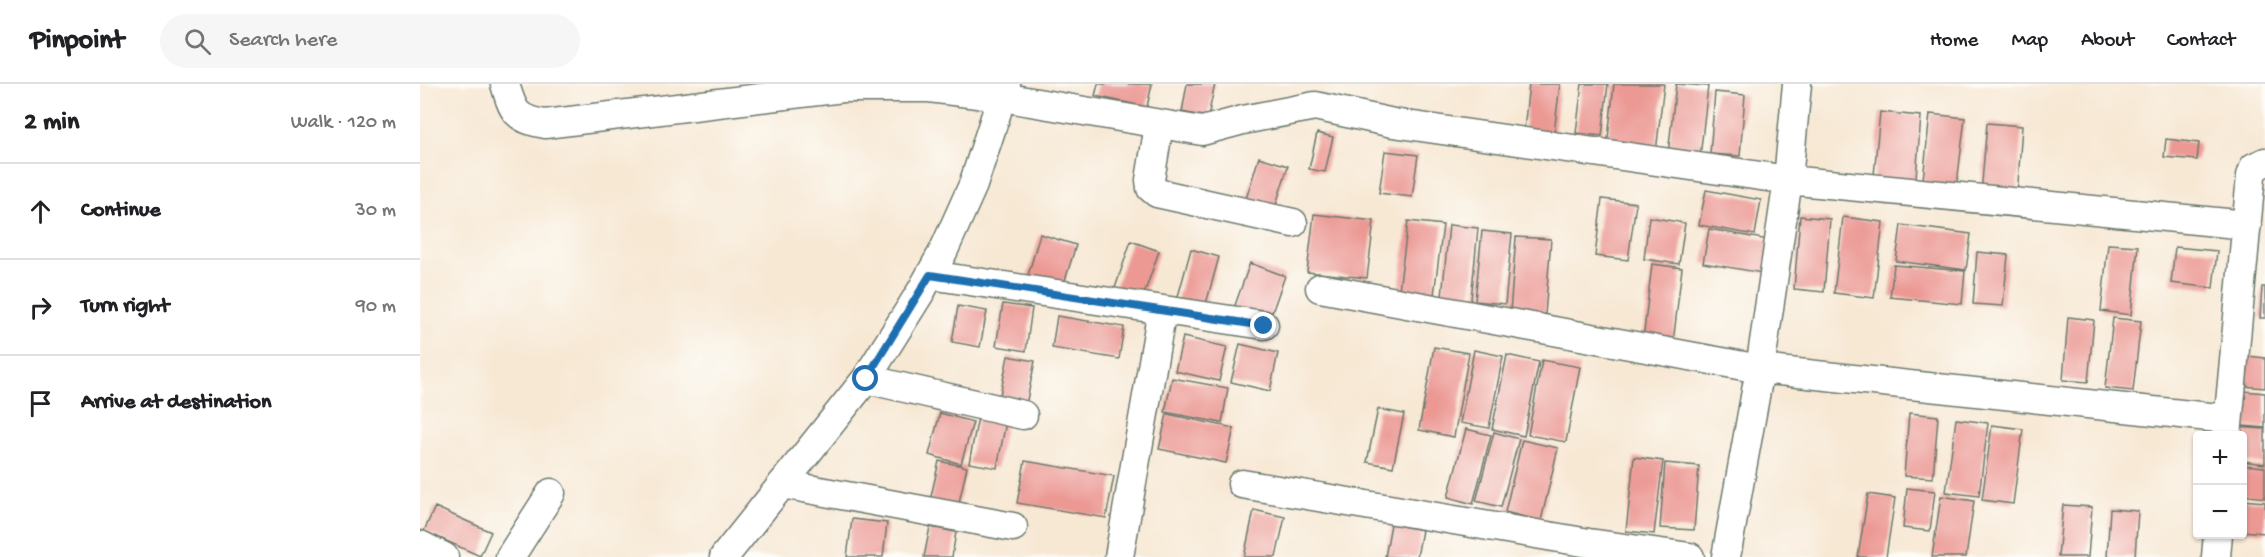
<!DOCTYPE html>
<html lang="en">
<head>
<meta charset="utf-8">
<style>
	:root { --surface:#fff; --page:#f6f6f6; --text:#202124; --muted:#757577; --line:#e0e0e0 }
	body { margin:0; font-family:"Gochi Hand",sans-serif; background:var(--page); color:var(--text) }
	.controls { position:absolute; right:18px; bottom:18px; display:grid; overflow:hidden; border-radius:6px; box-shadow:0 2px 4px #0004 }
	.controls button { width:54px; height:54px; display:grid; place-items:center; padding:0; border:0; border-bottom:2px solid var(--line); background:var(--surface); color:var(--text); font:30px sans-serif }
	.stop { position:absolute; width:18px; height:18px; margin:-14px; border:4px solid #1f6fb2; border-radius:50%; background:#fff }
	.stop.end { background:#1f6fb2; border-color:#fff; box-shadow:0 2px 6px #0008 }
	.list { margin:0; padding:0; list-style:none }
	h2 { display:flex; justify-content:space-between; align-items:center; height:78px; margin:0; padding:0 24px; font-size:26px }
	h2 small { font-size:20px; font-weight:400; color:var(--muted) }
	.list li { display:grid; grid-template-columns:39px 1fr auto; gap:18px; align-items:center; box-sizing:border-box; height:96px; padding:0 24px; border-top:2px solid var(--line) }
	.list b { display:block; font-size:22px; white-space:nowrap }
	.list em { font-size:20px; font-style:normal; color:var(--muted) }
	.icon { flex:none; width:33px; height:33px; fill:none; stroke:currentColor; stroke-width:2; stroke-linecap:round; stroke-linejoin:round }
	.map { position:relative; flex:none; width:1845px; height:473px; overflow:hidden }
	header { display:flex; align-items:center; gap:36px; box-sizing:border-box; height:84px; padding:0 30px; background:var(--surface); border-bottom:2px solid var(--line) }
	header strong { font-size:28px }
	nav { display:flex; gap:33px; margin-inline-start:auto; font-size:21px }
	.search { width:420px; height:54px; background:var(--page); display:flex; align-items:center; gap:15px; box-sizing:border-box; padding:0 21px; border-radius:33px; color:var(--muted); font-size:22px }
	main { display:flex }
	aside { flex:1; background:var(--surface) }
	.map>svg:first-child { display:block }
	.building { fill:#ec9994 }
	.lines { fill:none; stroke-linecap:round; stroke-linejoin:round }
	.minor-casing { stroke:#6b796c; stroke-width:31 }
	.minor { stroke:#fff; stroke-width:28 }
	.route { stroke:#1f6fb2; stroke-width:8 }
</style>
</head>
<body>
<header>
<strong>Pinpoint</strong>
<div class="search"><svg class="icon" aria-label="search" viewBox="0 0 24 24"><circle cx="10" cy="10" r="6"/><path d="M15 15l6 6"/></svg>Search here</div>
<nav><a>Home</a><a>Map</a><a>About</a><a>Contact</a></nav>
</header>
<main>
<aside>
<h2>2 min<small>Walk · 120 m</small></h2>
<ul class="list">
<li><svg class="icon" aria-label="ahead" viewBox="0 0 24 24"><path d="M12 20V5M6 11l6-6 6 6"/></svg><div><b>Continue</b></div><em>30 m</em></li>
<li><svg class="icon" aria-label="right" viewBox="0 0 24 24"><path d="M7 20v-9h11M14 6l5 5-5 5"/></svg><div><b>Turn right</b></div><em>90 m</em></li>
<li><svg class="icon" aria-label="arrive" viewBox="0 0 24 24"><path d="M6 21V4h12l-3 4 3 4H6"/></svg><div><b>Arrive at destination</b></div></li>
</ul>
</aside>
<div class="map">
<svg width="1845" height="473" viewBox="0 0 1845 473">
	<rect width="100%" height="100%" fill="#fdfcf7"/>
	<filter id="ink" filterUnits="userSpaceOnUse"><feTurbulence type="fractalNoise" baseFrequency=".0167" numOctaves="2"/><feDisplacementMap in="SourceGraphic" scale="12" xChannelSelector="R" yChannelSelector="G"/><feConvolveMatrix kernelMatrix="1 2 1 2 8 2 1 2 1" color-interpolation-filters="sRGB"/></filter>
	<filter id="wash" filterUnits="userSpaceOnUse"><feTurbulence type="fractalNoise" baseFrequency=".008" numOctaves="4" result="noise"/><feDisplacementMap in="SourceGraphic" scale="24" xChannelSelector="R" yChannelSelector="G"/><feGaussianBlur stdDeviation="1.35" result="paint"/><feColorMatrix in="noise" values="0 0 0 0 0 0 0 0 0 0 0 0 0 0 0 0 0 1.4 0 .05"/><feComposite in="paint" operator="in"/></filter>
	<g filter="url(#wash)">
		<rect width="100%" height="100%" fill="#f7e8d4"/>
		<g id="blocks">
			<path class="building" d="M 678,0 L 732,0 L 727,23 L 675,12 Z
				M 767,0 L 795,0 L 788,33 L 762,28 Z
				M 1109,0 L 1140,0 L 1134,49 L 1104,46 Z
				M 1162,0 L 1188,0 L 1182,52 L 1156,49 Z
				M 1194,0 L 1244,0 L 1236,68 L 1187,63 Z
				M 1256,0 L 1288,2 L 1280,74 L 1248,70 Z
				M 1295,8 L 1325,11 L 1320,72 L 1290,70 Z
				M 1460,28 L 1501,32 L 1495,106 L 1453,102 Z
				M 1510,30 L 1545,34 L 1536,108 L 1502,105 Z
				M 1567,39 L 1602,42 L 1597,113 L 1561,110 Z
				M 897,49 L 913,53 L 905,88 L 889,85 Z
				M 1746,55 L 1779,59 L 1777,76 L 1744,73 Z
				M 965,67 L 998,71 L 992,113 L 959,109 Z
				M 839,73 L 868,82 L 855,124 L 826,115 Z
				M 1286,106 L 1341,116 L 1335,151 L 1279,141 Z
				M 1182,115 L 1216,119 L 1208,176 L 1175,172 Z
				M 894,130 L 954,137 L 947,194 L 887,188 Z
				M 1380,132 L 1410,135 L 1404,208 L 1374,205 Z
				M 1229,133 L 1265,139 L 1259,180 L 1224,175 Z
				M 1423,133 L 1463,138 L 1454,214 L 1414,209 Z
				M 988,137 L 1023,141 L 1014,211 L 979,206 Z
				M 1029,141 L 1058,144 L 1050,226 L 1021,223 Z
				M 1481,141 L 1551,150 L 1546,186 L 1476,177 Z
				M 1289,145 L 1354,157 L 1348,190 L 1283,179 Z
				M 1062,147 L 1092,150 L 1085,220 L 1055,217 Z
				M 620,150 L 656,161 L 642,206 L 607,195 Z
				M 1096,153 L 1131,155 L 1125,231 L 1090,228 Z
				M 711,157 L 739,167 L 722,216 L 694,207 Z
				M 1688,160 L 1718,162 L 1711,231 L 1681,227 Z
				M 1755,163 L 1797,167 L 1793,204 L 1751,199 Z
				M 771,165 L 799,173 L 784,227 L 756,220 Z
				M 1557,168 L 1588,171 L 1583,222 L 1553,220 Z
				M 830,179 L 865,192 L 849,237 L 814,224 Z
				M 1232,180 L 1262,184 L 1253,259 L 1223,256 Z
				M 1474,181 L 1545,187 L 1542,220 L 1470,213 Z
				M 1842,203 L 1845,203 L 1845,234 L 1840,234 Z
				M 583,220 L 612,224 L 606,267 L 576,262 Z
				M 538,222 L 567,227 L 560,263 L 532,258 Z
				M 637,232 L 704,243 L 699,275 L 632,264 Z
				M 1648,233 L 1674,236 L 1668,298 L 1643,296 Z
				M 1693,234 L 1721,237 L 1713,307 L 1685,304 Z
				M 763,253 L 807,263 L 799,297 L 755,287 Z
				M 820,260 L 858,269 L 850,307 L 811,298 Z
				M 1014,263 L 1049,269 L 1034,353 L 999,346 Z
				M 1054,266 L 1083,272 L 1069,344 L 1040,339 Z
				M 1087,271 L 1119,278 L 1104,352 L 1072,345 Z
				M 588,272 L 615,277 L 605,326 L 578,321 Z
				M 1827,272 L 1845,274 L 1845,304 L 1823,302 Z
				M 1122,276 L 1160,283 L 1146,358 L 1108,351 Z
				M 752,294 L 808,304 L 802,339 L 745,328 Z
				M 1824,307 L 1845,309 L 1845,344 L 1822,342 Z
				M 958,325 L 984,330 L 973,383 L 947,378 Z
				M 520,329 L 553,338 L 541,380 L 509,371 Z
				M 1489,329 L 1518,332 L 1513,394 L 1484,392 Z
				M 747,330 L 814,344 L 806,379 L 739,365 Z
				M 558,333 L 586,338 L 577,384 L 549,379 Z
				M 1536,335 L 1568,339 L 1559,412 L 1526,408 Z
				M 1572,341 L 1603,345 L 1593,420 L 1562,416 Z
				M 1815,343 L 1845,345 L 1845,380 L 1822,377 L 1822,352 L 1814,352 Z
				M 1046,345 L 1071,351 L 1053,420 L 1028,413 Z
				M 1074,348 L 1099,355 L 1081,423 L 1056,417 Z
				M 1102,356 L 1138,364 L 1121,437 L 1085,428 Z
				M 1214,373 L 1243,377 L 1234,450 L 1206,447 Z
				M 519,377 L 547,383 L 538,423 L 510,417 Z
				M 605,377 L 694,392 L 686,434 L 597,419 Z
				M 1245,379 L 1279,382 L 1274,446 L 1240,444 Z
				M 1822,381 L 1845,383 L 1845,414 L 1822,411 Z
				M 1487,404 L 1515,407 L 1510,447 L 1483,444 Z
				M 1448,410 L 1475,414 L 1466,473 L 1438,473 Z
				M 1521,412 L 1554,417 L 1546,473 L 1512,473 Z
				M 1822,416 L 1845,418 L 1845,449 L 1822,447 Z
				M 1643,421 L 1672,423 L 1668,473 L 1638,473 Z
				M 15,423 L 71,448 L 60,472 L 4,447 Z
				M 1690,425 L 1718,427 L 1715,473 L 1687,473 Z
				M 834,426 L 865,433 L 856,473 L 824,473 Z
				M 432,435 L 467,439 L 463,473 L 427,473 Z
				M 971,440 L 1002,446 L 997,473 L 965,473 Z
				M 510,443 L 536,448 L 532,473 L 504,473 Z"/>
		</g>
	</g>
	<g filter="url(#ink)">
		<use href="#blocks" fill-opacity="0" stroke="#6b796c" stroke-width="1.5"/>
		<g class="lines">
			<g class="minor-casing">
				<path id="minor" d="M 85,0 C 93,27 95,35 125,40 L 423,4 L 509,4 L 582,13 L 782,47 L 823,36 L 895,22 L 973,39 L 1368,96 L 1827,141
					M 739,41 L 730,96 L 731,104 L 737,109 L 873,139
					M 510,191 L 844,241
					M 900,204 L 1340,285 L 1368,96 L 1377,0
					M 446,295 L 603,331
					M 1807,352 L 1831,92 L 1834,83 L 1845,78
					M 362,400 L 593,443
					M 822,400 L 1169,459 L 1270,473
					M 0,461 L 24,473
					M 90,473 L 131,409
					M 304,473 L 446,295 L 500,209 L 523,168 L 553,101 L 586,0
					M 699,473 L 742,226
					M 1306,473 L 1340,285 L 1808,335
					M 1796,473 L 1798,450"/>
			</g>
			<use href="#minor" class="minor"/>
		</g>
	</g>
	<g class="lines" filter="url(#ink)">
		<path class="route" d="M 446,295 L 510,191 L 844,242"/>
	</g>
</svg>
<div class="controls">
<button>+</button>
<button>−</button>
</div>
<div class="stop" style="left:446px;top:295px"></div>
<div class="stop end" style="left:844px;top:242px"></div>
</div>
</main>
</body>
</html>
